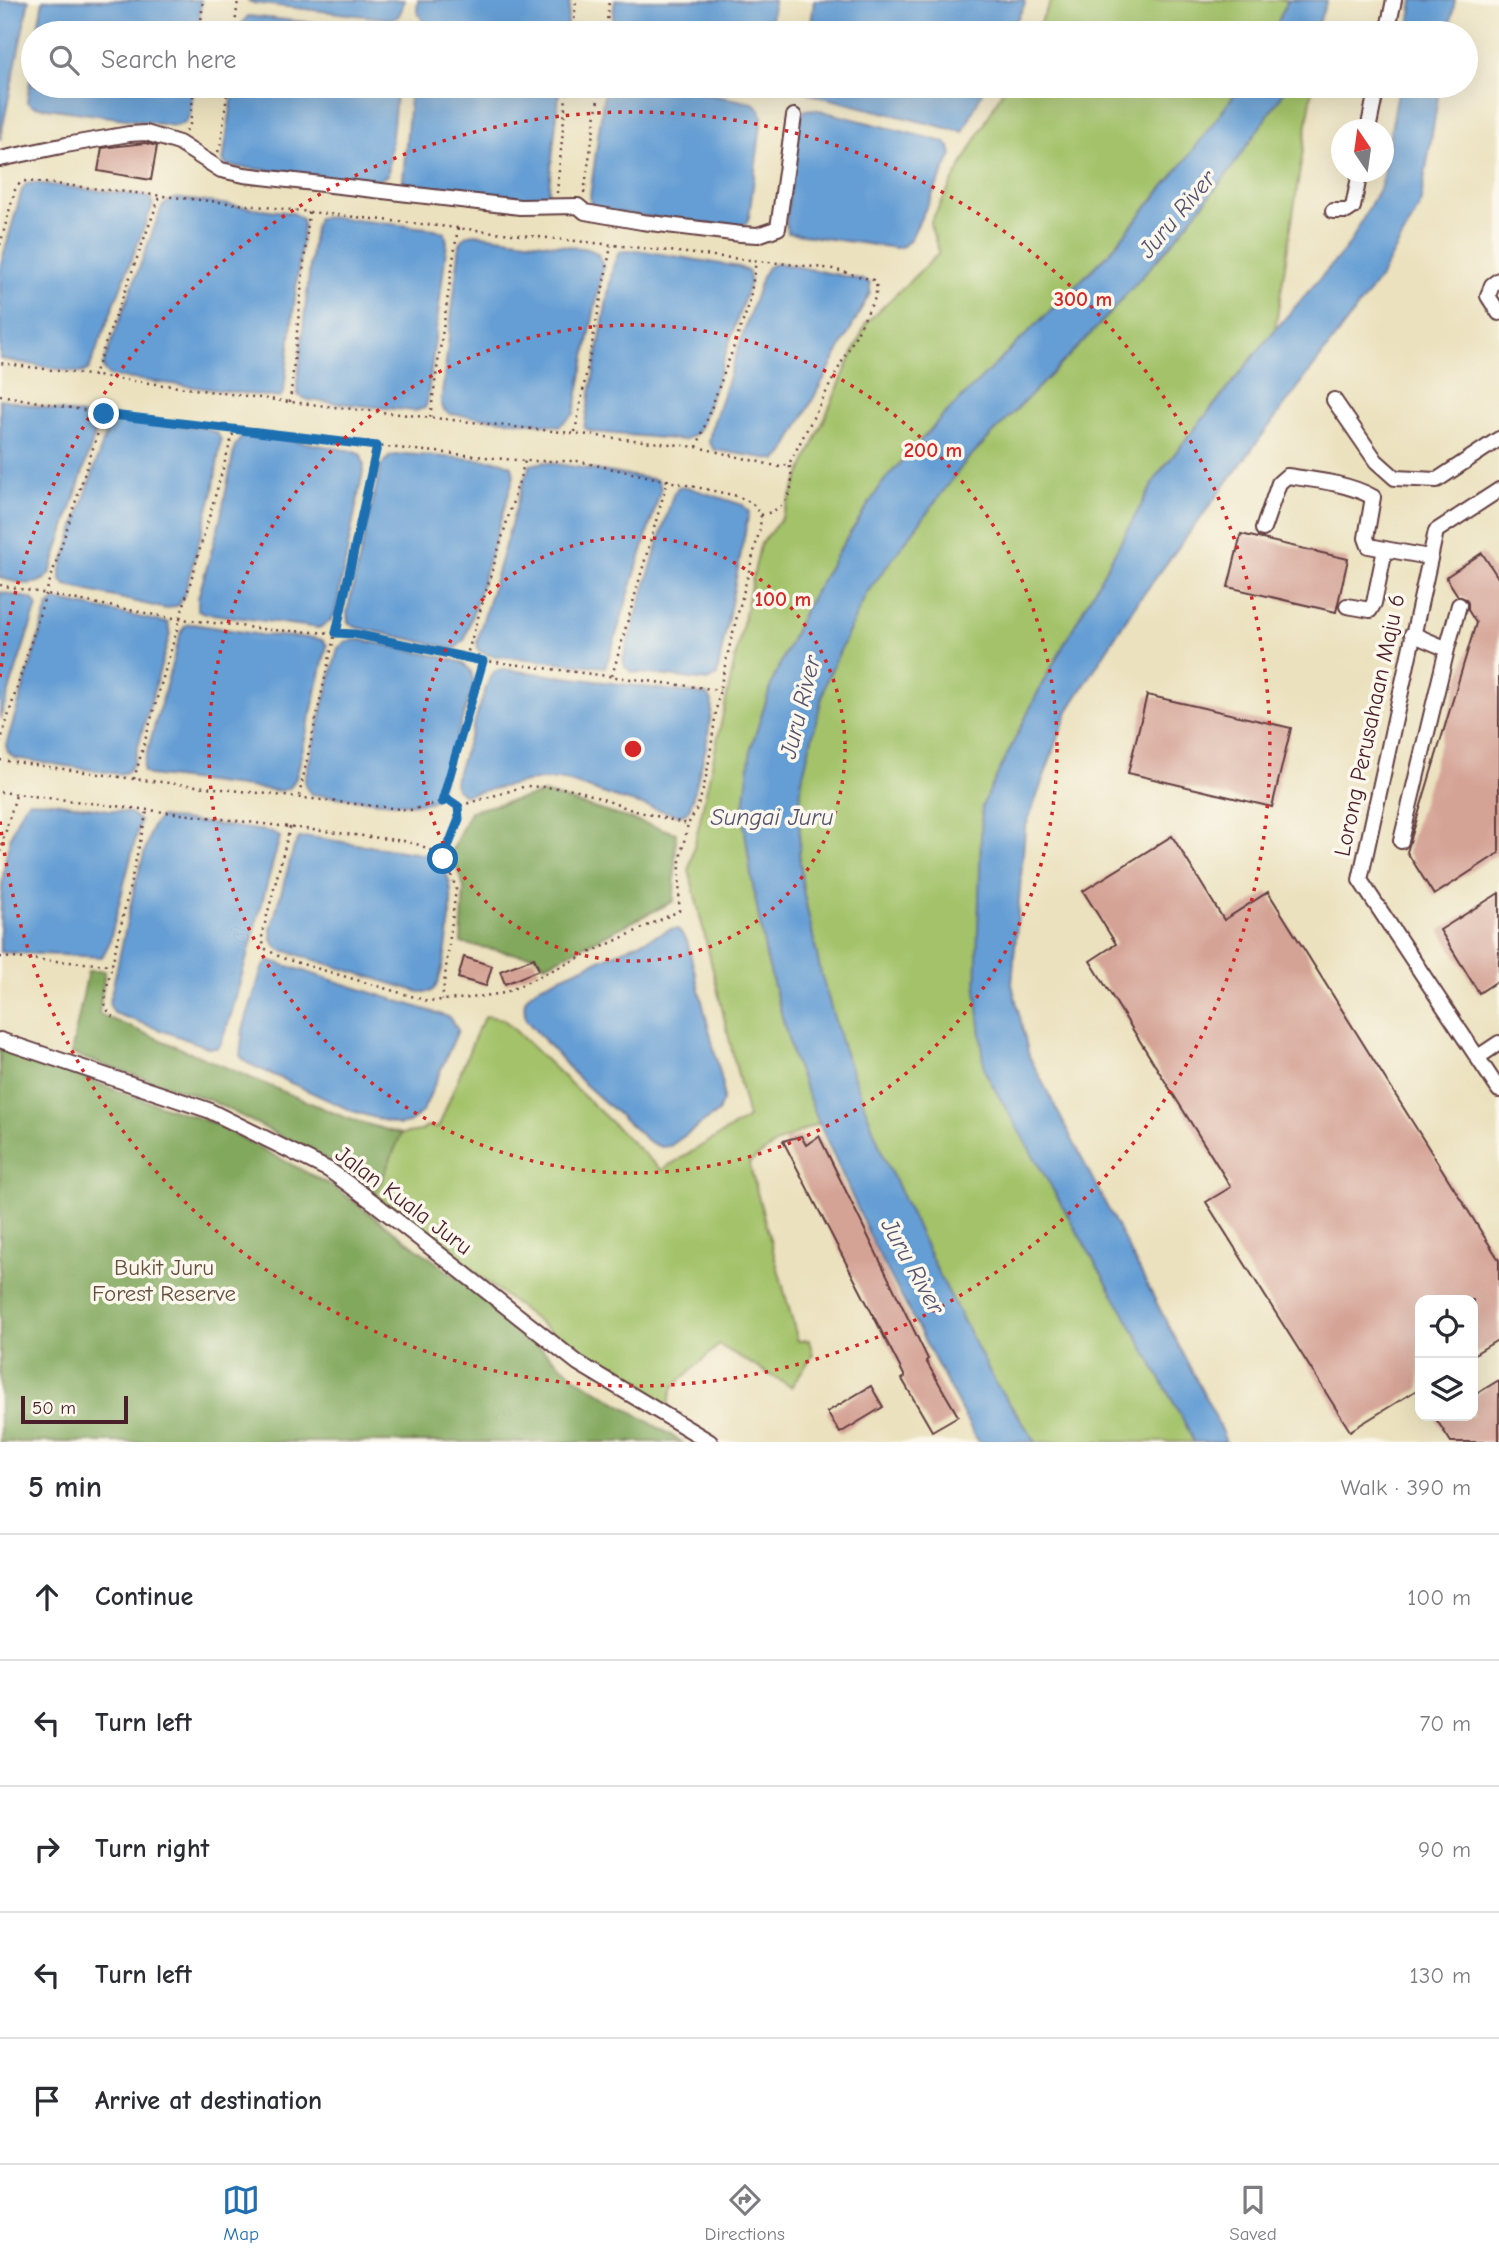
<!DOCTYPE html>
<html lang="en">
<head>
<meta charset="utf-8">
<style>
	:root { --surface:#fff; --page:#f7f7f7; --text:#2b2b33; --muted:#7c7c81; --line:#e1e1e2; --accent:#1f6fb2 }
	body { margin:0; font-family:"Comic Neue",sans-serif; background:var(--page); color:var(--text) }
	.controls { position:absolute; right:21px; bottom:21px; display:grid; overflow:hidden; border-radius:14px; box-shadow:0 7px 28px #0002 }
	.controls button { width:63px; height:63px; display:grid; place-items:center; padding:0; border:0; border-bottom:2px solid var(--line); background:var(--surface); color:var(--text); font:35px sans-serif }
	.compass { position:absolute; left:1331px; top:119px; width:63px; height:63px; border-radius:50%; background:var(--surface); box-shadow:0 7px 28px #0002; rotate:347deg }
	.scale { position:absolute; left:21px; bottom:18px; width:107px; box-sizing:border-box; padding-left:7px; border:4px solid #4a1f2b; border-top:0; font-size:19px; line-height:24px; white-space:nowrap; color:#4a1f2b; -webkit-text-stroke:5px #fbf7ec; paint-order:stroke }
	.stop { position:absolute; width:21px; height:21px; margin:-16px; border:5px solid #1f6fb2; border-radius:50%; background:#fff }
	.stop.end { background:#1f6fb2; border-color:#fff; box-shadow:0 2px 7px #0008 }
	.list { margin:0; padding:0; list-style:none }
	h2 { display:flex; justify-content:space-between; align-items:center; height:91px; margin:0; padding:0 28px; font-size:30px }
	h2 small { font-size:23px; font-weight:400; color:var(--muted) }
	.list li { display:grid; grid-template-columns:46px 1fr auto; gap:21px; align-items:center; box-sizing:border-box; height:126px; padding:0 28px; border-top:2px solid var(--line) }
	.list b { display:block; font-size:26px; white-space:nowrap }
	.list em { font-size:23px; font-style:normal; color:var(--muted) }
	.icon { flex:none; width:38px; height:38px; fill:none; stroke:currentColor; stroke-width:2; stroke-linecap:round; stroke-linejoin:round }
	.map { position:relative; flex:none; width:1499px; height:1442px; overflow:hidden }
	.search { position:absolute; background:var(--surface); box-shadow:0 7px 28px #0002; left:21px; right:21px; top:21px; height:77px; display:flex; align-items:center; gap:18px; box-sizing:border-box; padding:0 24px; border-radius:38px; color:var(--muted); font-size:26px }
	.sheet { height:721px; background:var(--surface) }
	nav { display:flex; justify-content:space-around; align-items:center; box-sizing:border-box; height:98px; border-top:2px solid var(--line); background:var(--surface); font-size:19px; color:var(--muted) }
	nav a { display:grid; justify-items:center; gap:4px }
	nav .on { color:var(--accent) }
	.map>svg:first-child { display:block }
	.green { fill:#a3c269; stroke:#76704a; stroke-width:2 }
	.forest { fill:#82a85d; stroke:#666444; stroke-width:2 }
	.water { fill:#659ed4; stroke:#585e80; stroke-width:2 }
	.building { fill:#d4a395 }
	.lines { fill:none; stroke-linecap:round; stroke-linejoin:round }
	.minor-casing { stroke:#623c41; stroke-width:18 }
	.path { stroke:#623c41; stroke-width:2.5; stroke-dasharray:2 5; stroke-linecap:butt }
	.minor { stroke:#fff; stroke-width:14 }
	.route { stroke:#1f6fb2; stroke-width:9 }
	.ring { fill:none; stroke:#d62828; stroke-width:3.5; stroke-dasharray:3.5 7 }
	.labels { text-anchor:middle; stroke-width:7; stroke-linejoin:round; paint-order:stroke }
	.street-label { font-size:23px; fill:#4a1f2b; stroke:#fbf7ec }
	.park-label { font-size:23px; fill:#65503e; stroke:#fbf7ec }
	.water-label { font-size:24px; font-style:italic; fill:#55526f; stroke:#fbf7ec }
	.centre { fill:#d62828; stroke:#fbf7ec; stroke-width:3.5 }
	.ring-label { font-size:21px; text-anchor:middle; font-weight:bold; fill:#d62828; stroke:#fbf7ec; stroke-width:7; stroke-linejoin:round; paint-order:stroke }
</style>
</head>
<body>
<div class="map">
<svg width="1499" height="1442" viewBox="0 0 1499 1442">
	<rect width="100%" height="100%" fill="#fbf7ec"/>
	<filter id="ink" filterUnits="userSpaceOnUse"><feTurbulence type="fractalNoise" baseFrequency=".0143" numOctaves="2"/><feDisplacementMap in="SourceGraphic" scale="14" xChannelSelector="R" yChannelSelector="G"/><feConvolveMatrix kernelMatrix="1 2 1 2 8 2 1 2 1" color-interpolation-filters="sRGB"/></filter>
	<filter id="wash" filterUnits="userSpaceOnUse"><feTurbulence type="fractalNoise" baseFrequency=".00686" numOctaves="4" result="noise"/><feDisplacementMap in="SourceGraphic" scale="28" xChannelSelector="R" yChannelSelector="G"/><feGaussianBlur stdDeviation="1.57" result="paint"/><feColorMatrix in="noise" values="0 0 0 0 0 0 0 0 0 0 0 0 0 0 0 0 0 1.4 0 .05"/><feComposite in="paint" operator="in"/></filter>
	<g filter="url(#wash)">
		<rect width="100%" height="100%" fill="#ebe1be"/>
		<path class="green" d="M 1052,0 L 1288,0 L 1273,33 L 1034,33 Z
			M 1005,86 L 1241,86 L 1186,160 L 1109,253 L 942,417 L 883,482 L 838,552 L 804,611 L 773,680 L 751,748 L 766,956 L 793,1057 L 819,1123 L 778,1142 L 749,1163 L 798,1341 L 809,1340 L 813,1355 L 791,1387 L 719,1345 L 673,1387 L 667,1408 L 580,1354 L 375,1196 L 401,1134 L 421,1131 L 427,1126 L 438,1128 L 478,1029 L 486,1016 L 503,1019 L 661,1170 L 748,1118 L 689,870 L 760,545 L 781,519 L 866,323 L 939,253 L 930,223 Z
			M 1288,86 L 1313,86 L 1275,330 L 1159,473 L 1041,686 L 976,989 L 1135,1332 L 1189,1431 L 1193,1442 L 1036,1442 L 996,1384 L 939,1274 L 884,1158 L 842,1045 L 821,974 L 803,890 L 799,852 L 801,783 L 826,681 L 866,594 L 966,461 L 1100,324 L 1170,245 L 1228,173 Z"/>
		<path class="forest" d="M 544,793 L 676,833 L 674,901 L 545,965 L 535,955 L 516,954 L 461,943 L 464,888 L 451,852 L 470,811 Z
			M 88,971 L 105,971 L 99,1014 L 346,1118 L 401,1134 L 375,1196 L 332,1162 L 210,1100 L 71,1054 Z
			M 0,1046 L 33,1057 L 115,1090 L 213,1123 L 334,1187 L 456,1277 L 578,1379 L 682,1442 L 0,1442 Z"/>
		<path class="water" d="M 0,0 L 29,0 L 0,140 Z
			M 43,0 L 201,0 L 198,33 L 37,33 Z
			M 247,0 L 404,0 L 402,9 L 398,17 L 390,19 L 253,3 Z
			M 418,0 L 570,0 L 566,33 L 472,33 L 424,23 L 417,11 Z
			M 615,0 L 774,0 L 769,33 L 611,33 Z
			M 814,0 L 1024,0 L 1025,4 L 1010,33 L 810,33 Z
			M 1288,0 L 1327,0 L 1315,33 L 1273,33 Z
			M 1413,0 L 1455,0 L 1449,33 L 1408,33 Z
			M 248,16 L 392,31 L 396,33 L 241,33 L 243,22 Z
			M 33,57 L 33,86 L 193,86 L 190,114 L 185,123 L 175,126 L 33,106 L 27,102 Z
			M 234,86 L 397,86 L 388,175 L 374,182 L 229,166 L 223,162 Z
			M 411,86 L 560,86 L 548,196 L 540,201 L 410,190 L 405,186 L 403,179 Z
			M 605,86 L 665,86 L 753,103 L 760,109 L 762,117 L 749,217 L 746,224 L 738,227 L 670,220 L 597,209 L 591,204 L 590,196 Z
			M 804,86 L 985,86 L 963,132 L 809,94 Z
			M 1241,86 L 1288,86 L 1228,173 L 1170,245 L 1100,324 L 966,461 L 866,594 L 826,681 L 801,783 L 799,852 L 803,890 L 821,974 L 842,1045 L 884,1158 L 939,1274 L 996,1384 L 1036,1442 L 978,1442 L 874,1245 L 819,1123 L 793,1057 L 766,956 L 751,875 L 743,816 L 751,748 L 773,680 L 804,611 L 838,552 L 883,482 L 942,417 L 1109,253 L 1186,160 Z
			M 1399,86 L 1440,86 L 1420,206 L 1379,279 L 1134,607 L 1068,711 L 1025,829 L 1012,984 L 1029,1056 L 1215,1416 L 1226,1442 L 1193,1442 L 1189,1431 L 1135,1332 L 985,1072 L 976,989 L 982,806 L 1041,686 L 1159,473 L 1275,330 L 1349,245 L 1381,185 Z
			M 814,109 L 944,142 L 950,147 L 952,155 L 910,240 L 903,246 L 896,248 L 788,233 L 786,224 L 799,118 L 805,110 Z
			M 34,183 L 145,196 L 150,199 L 153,204 L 91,364 L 88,370 L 81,373 L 0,359 L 0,267 L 22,190 L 26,184 Z
			M 176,198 L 293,213 L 302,219 L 303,229 L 284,391 L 280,398 L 109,376 L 103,369 L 104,362 L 162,207 L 167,202 Z
			M 330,217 L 435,229 L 445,233 L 447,242 L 427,403 L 425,408 L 415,411 L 308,400 L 298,395 L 297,386 L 314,229 L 318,218 Z
			M 474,234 L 589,249 L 598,254 L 603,266 L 574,414 L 559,426 L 450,414 L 444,410 L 441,403 L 460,244 L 465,236 Z
			M 637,250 L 739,267 L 749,272 L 750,282 L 702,423 L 696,434 L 684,440 L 593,432 L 584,428 L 613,266 L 619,252 Z
			M 778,263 L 864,280 L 870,283 L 870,293 L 784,453 L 777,460 L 715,450 L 709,443 L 711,430 L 762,277 L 768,267 Z
			M 0,399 L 83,415 L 92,421 L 96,431 L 50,574 C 36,590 18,582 0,578 Z
			M 120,419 L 205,428 L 217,433 L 221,440 L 213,492 L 184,595 L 179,605 L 166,609 L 68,586 L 61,581 L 61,569 L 106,433 L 111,423 Z
			M 251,433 L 352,451 L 361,455 L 364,466 L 335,614 L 329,622 L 319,628 L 204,613 L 198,610 L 198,598 L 220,521 L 235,446 L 241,438 Z
			M 404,454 L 500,461 L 512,466 L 514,476 L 465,639 L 455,649 L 355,627 L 348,622 L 347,612 L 381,466 L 390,456 Z
			M 544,462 L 658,480 L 661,489 L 610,655 L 605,667 L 488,655 L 478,650 L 477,641 L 524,480 L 530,465 Z
			M 678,487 L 687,487 L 743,505 L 749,512 L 717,675 L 708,681 L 633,672 L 625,667 L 623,659 L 673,495 Z
			M 0,592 L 32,599 L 37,606 L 0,719 Z
			M 55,600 L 168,623 L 170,634 L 133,764 L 127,772 L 119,774 L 14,758 L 8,752 L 6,745 L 48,607 Z
			M 193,624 L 261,635 L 314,638 L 322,640 L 327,645 L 296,778 L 290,788 L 281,791 L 149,775 L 144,772 L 143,767 L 181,632 L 186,625 Z
			M 362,640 L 442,657 L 463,663 L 471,671 L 474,682 L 439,793 C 437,795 434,800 432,801 C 418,809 331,796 311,794 L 305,786 L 305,778 L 338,648 L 347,641 Z
			M 501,669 L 707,695 L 712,701 L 712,708 L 706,747 L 690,808 L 685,813 L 678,815 L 617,798 L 564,780 L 536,780 L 464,795 L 456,788 L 455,780 L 487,685 L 494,672 Z
			M 28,801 L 53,802 L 130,813 L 140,821 L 109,944 L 102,957 L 0,952 C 0,905 0,837 28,801 Z
			M 160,817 L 272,832 L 280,837 L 231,1015 L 221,1043 L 217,1048 L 210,1048 L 114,1013 L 109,1004 L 135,885 L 152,827 Z
			M 310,837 L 434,856 C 441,865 448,874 450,885 C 454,903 445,967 437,984 C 436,987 433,990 430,992 L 419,992 L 279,949 L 272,940 L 271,929 L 294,847 L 299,838 Z
			M 671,929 L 678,929 L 687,941 L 723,1085 L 723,1100 L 718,1112 L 670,1146 L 661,1147 L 649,1142 L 580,1080 L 526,1020 C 522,1000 524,997 540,986 Z
			M 268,961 L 275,962 L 449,1017 L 458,1030 L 423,1111 L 409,1123 L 399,1125 L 352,1111 L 247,1063 L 240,1056 L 243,1029 L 262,969 Z"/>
		<g id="blocks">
			<path class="building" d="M 145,143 L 157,146 L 151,180 L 98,171 L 102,148 Z
				M 1241,534 L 1348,559 L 1336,612 L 1228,587 Z
				M 1482,553 L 1499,579 L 1499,853 L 1434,895 L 1407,852 L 1476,623 L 1468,610 L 1468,603 L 1466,599 L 1458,596 L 1446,577 Z
				M 1147,695 L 1291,728 L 1272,807 L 1128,773 Z
				M 1172,836 L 1224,920 L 1268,892 L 1499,1260 L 1499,1339 L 1473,1355 L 1473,1300 L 1420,1300 L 1420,1388 L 1350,1431 L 1206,1202 L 1231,1187 L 1090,961 L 1116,944 L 1083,891 Z
				M 1499,893 L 1499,980 L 1479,993 L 1440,930 Z
				M 464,957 L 492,966 L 486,986 L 458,978 Z
				M 534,958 L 539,970 L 505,984 L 500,971 Z
				M 801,1136 L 806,1145 L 819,1136 L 928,1359 L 926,1361 L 958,1416 L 932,1431 L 902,1379 L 905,1377 L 783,1141 Z
				M 1499,1380 L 1499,1442 L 1451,1442 L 1434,1416 L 1473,1416 L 1473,1396 Z
				M 871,1386 L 883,1407 L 840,1433 L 827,1412 Z"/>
		</g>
	</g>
	<g filter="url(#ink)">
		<use href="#blocks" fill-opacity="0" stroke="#623c41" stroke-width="2"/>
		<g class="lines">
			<g class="minor-casing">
				<path id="minor" d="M 1387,33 L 1394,0
					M 1368,130 L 1377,86
					M 0,159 L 66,145 L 129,134 L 146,133 L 179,143 L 221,170 L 244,175 L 520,207 L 578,206 L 585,212 L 642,222 L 741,234 L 758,235 L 778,228 L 794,116
					M 1333,211 L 1347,211 L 1353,207 L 1360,172
					M 1499,280 L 1492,285 L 1488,296 L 1499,313
					M 1334,400 L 1376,461 L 1395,478 L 1437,480 L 1499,439
					M 1499,490 L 1436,531 L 1360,880 L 1499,1090
					M 1263,529 L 1279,483 L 1287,476 C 1315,480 1348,483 1373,497 L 1366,538 L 1369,546 L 1390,550
					M 1347,606 L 1370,610 L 1374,603 L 1384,554 L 1390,550 L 1429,557
					M 1447,649 L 1459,605
					M 1401,841 L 1447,649 L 1412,634
					M 0,1040 L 208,1110 L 329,1170 L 373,1202 L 578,1363 L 710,1442
					M 1478,1057 L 1499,1043"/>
			</g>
			<path class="path" d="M 200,33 L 203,0
				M 234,33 L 238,0
				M 573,33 L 576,0
				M 606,33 L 609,0
				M 186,131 L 190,124 L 194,86
				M 218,152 L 221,143 L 228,86
				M 557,193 L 567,86
				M 584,193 L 600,86
				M 0,245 L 15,190 L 20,183 L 26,181 L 833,269 L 873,280 L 877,287 L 875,298 L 789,464 L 780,467 L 697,447 L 290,402 L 0,363
				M 93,377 L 160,196
				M 0,395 L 104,414 L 377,446 L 525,461 L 577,461 L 737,496 L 752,503 L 761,515 L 760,528 C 747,581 731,635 720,689 C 711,729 711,792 688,824
				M 290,402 L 309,212
				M 430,417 L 458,227
				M 575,432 L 611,246
				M 697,447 L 749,305 L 756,261
				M 761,515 C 787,510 797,489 789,464
				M 0,585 L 166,617 L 271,630 L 355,634 L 479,660 L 720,690
				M 466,658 L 525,461
				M 612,676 L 668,479
				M 0,743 L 46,593 L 104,414
				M 0,760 L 134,779 L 410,810 L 449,800 L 459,806 L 459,819 L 443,859
				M 134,779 L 234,430
				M 0,792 L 404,841 L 420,845 L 438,854 L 449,867 L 456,889 L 442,1000
				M 299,796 L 376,447
				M 442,802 L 483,661
				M 290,827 L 262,935 L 264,948 L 282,958 L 428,1001 L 471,998 L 504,993 L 679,911 L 680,859 L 688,824 L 632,810 L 575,789 L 526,786 L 459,806
				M 0,852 L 16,795
				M 0,957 L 112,965
				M 113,1017 L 105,1007 L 106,991 L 147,811"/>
			<use href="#minor" class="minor"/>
		</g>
	</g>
	<g class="lines" filter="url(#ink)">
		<path class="route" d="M 104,414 L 377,446 L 336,633 L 355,634 L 483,661 L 442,802 L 449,800 L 458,806 L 459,819 L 443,859"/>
	</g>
	<g class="ring">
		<circle cx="633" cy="749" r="212"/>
		<circle cx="633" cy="749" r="424"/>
		<path d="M0 677A637 637 0 1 1 0 821"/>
	</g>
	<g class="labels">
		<g class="street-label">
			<text transform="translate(1369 725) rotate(-78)" y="8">Lorong Perusahaan Maju 6</text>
			<text transform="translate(404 1200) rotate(37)" y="8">Jalan Kuala Juru</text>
		</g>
		<g class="park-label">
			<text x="164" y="1275">Bukit Juru<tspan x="164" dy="26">Forest Reserve</tspan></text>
		</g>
		<g class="water-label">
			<text transform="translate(1177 214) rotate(-50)" y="8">Juru River</text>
			<text transform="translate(800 707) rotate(-76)" y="8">Juru River</text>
			<text x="772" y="825">Sungai Juru</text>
			<text transform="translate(913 1266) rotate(61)" y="8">Juru River</text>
		</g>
	</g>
	<circle cx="633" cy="749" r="10" class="centre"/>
	<g class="ring-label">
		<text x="1083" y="306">300 m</text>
		<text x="933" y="457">200 m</text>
		<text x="783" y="606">100 m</text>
	</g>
</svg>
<div class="controls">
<button><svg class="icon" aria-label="locate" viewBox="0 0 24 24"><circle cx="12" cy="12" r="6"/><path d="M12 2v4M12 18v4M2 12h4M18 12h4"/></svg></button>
<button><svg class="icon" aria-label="layers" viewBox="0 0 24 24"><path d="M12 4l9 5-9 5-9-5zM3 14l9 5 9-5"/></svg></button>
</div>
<svg class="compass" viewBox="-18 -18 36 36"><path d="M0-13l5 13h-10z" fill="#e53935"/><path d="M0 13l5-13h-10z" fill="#7c7c81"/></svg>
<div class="scale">50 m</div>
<div class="stop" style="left:443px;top:859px"></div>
<div class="stop end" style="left:104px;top:414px"></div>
<div class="search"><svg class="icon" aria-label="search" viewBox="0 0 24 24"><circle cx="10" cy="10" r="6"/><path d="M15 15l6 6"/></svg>Search here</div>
</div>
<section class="sheet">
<h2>5 min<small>Walk · 390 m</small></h2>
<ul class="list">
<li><svg class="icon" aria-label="ahead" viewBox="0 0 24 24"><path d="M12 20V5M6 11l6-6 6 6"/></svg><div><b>Continue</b></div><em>100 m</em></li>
<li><svg class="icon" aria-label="left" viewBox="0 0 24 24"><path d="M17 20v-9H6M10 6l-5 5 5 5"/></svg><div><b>Turn left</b></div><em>70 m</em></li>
<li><svg class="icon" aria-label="right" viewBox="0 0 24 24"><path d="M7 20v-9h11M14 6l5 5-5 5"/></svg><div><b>Turn right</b></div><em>90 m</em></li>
<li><svg class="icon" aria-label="left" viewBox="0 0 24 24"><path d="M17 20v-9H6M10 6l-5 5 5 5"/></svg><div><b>Turn left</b></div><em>130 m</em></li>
<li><svg class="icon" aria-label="arrive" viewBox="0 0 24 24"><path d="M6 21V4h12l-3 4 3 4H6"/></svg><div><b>Arrive at destination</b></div></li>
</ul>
</section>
<nav>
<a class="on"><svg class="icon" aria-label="map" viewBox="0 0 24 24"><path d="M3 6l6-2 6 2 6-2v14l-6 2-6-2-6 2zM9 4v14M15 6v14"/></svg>Map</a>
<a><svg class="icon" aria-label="directions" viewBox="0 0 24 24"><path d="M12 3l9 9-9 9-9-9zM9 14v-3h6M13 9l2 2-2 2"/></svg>Directions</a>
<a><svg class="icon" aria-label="saved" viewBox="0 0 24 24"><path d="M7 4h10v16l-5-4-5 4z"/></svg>Saved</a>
</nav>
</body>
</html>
